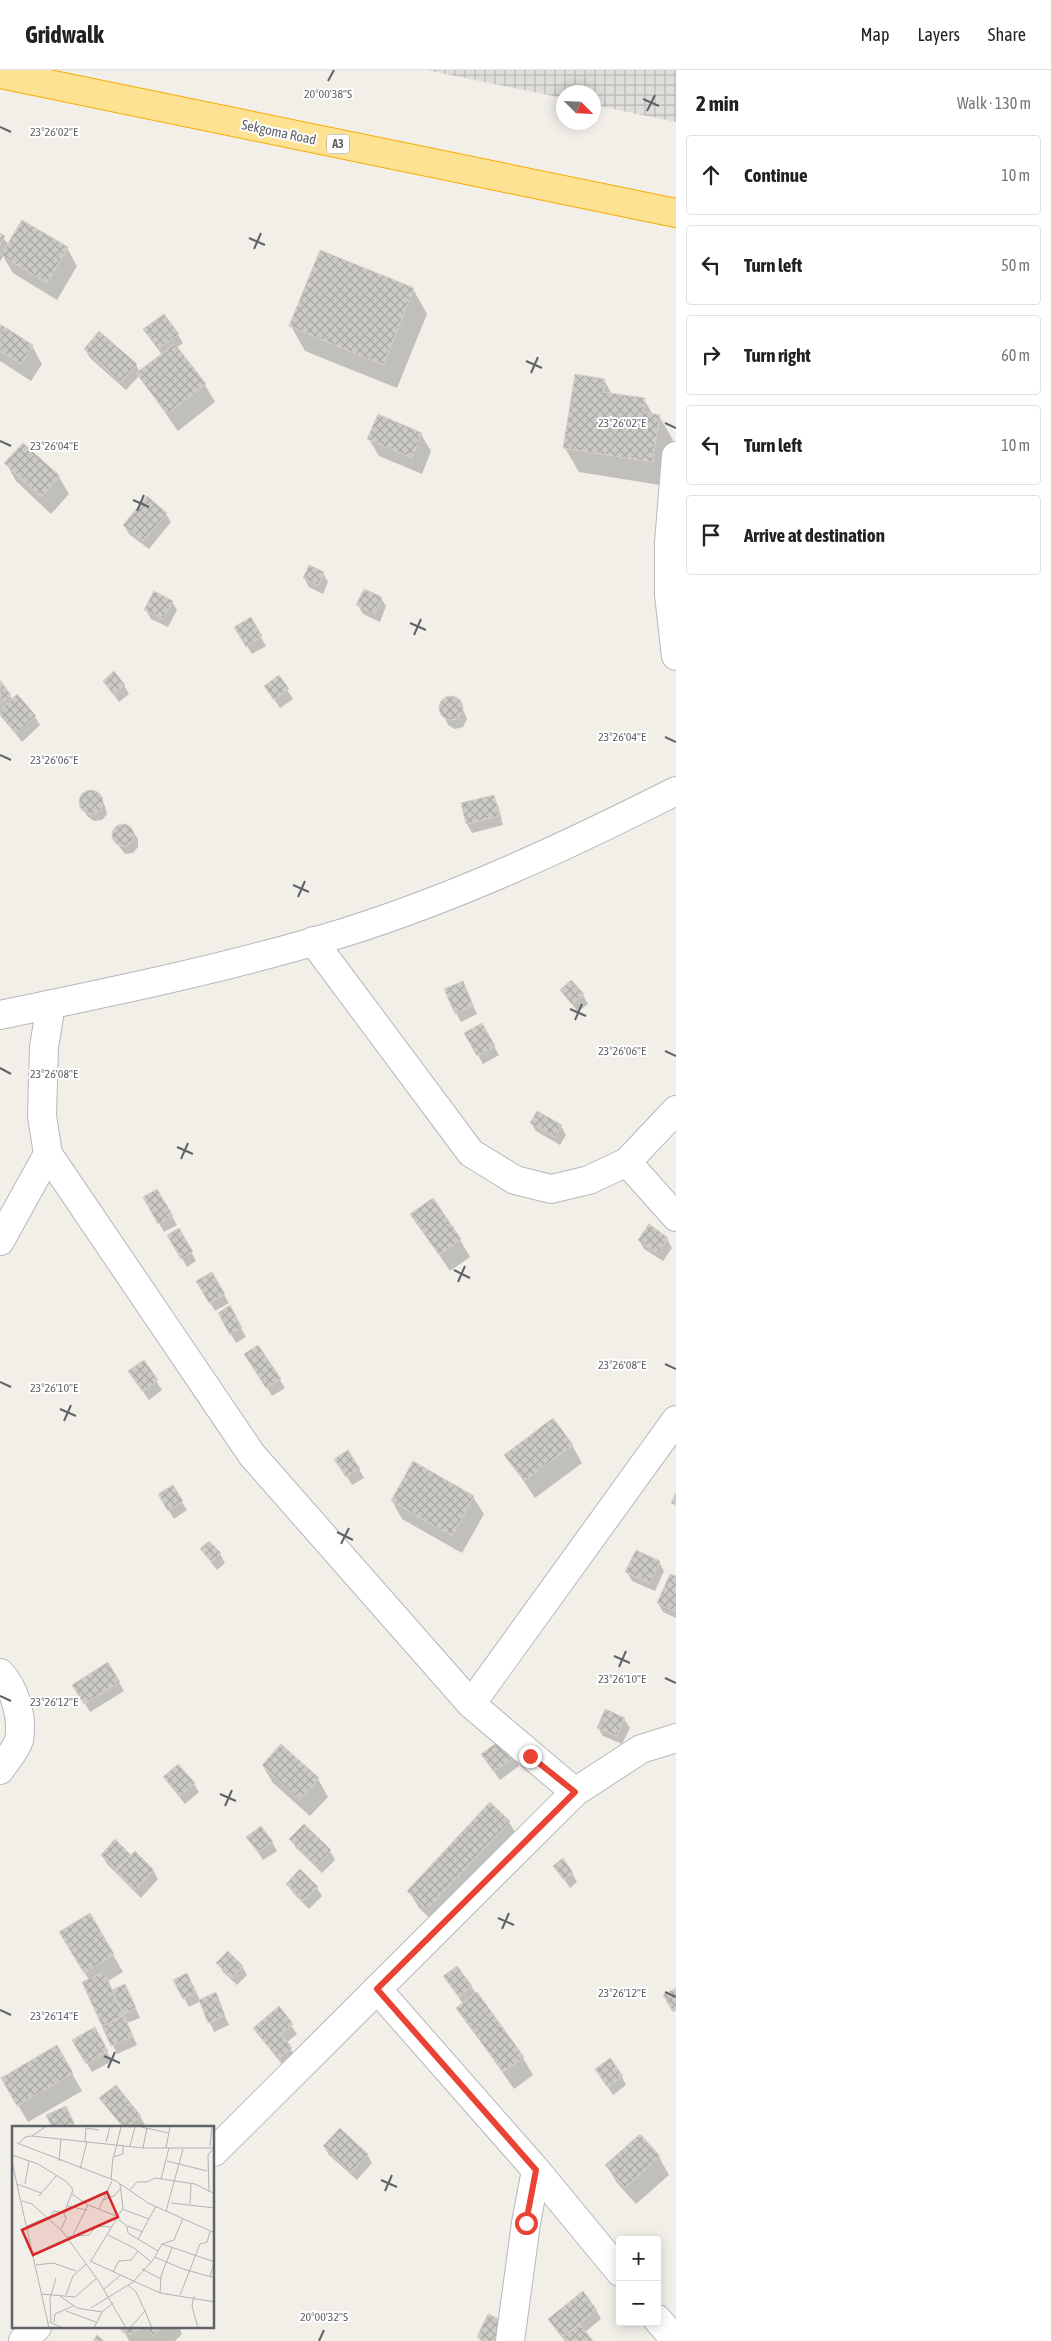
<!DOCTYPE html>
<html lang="en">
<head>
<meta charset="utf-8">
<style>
	:root { --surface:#fff; --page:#f2f2f2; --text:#222; --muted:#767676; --line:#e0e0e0 }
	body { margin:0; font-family:"Asap Condensed",sans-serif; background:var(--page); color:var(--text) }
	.controls { position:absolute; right:15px; bottom:15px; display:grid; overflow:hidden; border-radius:5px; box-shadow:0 2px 12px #0003 }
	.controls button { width:45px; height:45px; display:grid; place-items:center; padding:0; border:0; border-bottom:1px solid var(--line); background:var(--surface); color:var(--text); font:25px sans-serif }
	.compass { position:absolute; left:556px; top:15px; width:45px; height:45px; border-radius:50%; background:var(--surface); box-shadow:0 2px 12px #0003; rotate:114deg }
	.stop { position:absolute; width:15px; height:15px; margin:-11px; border:4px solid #ea4335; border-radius:50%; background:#fff }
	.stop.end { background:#ea4335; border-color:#fff; box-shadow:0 1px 5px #0008 }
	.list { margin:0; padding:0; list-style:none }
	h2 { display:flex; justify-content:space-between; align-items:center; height:65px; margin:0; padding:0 20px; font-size:21px }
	h2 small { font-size:16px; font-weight:400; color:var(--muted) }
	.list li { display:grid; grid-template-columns:32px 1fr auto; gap:15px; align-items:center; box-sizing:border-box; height:80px; margin:0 10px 10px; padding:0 10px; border:1px solid var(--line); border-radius:5px }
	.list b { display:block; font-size:19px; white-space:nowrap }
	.list em { font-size:16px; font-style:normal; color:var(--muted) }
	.icon { flex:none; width:28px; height:28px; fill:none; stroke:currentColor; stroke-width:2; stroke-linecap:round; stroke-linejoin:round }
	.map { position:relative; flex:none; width:676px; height:2271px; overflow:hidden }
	header { display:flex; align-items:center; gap:30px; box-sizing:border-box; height:70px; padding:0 25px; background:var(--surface); border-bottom:1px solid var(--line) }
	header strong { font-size:24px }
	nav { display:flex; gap:28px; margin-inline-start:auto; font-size:18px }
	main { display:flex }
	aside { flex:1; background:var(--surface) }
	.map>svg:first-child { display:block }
	.industrial { fill:url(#industrial-grid) }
	.shadow { fill:#0003 }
	.building { fill:url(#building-cross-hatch); stroke:#d6d1c6 }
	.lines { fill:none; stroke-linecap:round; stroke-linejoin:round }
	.minor-casing { stroke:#b5b8bc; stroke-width:30 }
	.highway-casing { stroke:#f9ab00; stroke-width:30 }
	.minor { stroke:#fff; stroke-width:28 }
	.highway { stroke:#fde293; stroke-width:28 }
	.route { stroke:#ea4335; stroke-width:6 }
	.ticks { fill:none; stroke:#5f6368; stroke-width:2 }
	.labels { text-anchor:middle; stroke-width:4; stroke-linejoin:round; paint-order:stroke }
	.shield { fill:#fff; stroke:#8f9295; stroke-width:1 }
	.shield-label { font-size:12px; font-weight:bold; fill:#5f6368 }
	.street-label { font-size:14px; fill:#5f6368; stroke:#fff }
	.inset-road { fill:none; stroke:#b3b3b1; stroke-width:1 }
	.view { fill:#d62828; fill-opacity:0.15; stroke:#d62828; stroke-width:2.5 }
	.inset-edge { fill:none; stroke:#5f6368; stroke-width:2.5 }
	.ticks-label { font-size:12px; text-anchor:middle; fill:#5f6368; stroke:#fff; stroke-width:4; stroke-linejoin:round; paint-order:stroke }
</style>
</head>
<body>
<header>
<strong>Gridwalk</strong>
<nav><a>Map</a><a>Layers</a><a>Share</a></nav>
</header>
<main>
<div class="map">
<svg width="676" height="2271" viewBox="0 0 676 2271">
	<defs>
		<pattern id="industrial-grid" width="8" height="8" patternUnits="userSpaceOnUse" patternTransform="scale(1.25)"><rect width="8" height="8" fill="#e0deda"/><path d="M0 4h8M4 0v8" fill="none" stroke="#b9b8b5"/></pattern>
		<pattern id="building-cross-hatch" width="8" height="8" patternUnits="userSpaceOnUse" patternTransform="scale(1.25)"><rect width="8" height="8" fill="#cccac5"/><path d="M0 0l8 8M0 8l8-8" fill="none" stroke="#a9a8a4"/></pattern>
	</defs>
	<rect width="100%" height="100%" fill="#f1efe8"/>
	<path class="industrial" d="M 426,0 L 676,0 L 676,52 L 594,35 L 594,22 L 564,22 L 563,28 Z"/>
	<path class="shadow" d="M 0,164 L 9,175 L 67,178 L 77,196 L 57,230 L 13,203 L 3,186 L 0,192 Z
		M 413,219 L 427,244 L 397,318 L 305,281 L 291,256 Z
		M 0,255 L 32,276 L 42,294 L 31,311 L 0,291 Z
		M 178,265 L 183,273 L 176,278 L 205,315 L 215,332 L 178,361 L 139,306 L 126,320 L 90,288 L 85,279 L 136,295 L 140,302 L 162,285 L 150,268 Z
		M 604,310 L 612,324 L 644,329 L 653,345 L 659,346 L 673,370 L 666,416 L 579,402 L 565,378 Z
		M 421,364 L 431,381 L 422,404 L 379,386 L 369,369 Z
		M 6,393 L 59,407 L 69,424 L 51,444 L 16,411 Z
		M 166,444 L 171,452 L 149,479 L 129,464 L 124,455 Z
		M 323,503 L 328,512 L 323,524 L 309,517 L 304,508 Z
		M 381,528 L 386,536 L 380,552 L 363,544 L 358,535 Z
		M 172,532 L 177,540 L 168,557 L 151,549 L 146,540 Z
		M 250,549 L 266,576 L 252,584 L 236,558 Z
		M 279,607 L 293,629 L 280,638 L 266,617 Z
		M 104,611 L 124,615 L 129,624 L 119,632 Z
		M 0,612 L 13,630 L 35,647 L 40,655 L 22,672 L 0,644 Z
		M 452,628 L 460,632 L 467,649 L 463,657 L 455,659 L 448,655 L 440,637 L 445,630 Z
		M 94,722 L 100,726 L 105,736 L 107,744 L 102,750 L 94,751 L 87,746 L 82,737 L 81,729 L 86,723 Z
		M 493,726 L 498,735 L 503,755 L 472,763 L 467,754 L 462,734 Z
		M 126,755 L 132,760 L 138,769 L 138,777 L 133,783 L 125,784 L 114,770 L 113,762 L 118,756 Z
		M 561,920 L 583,925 L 588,934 L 578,942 Z
		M 467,921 L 477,944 L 461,952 L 456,943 Z
		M 481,954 L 499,985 L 483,994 L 466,963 Z
		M 531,1053 L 561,1056 L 566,1065 L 560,1075 L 536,1061 Z
		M 157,1121 L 177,1155 L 164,1162 L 145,1127 Z
		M 412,1144 L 460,1170 L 470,1187 L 450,1201 Z
		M 179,1160 L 196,1191 L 187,1197 L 169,1165 Z
		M 667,1169 L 672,1178 L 663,1191 L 644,1179 L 639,1170 Z
		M 211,1204 L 229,1233 L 215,1241 L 198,1212 Z
		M 229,1237 L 246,1267 L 236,1273 L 219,1243 Z
		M 144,1292 L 162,1320 L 149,1330 L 135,1310 Z
		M 251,1293 L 280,1310 L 285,1318 L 272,1326 Z
		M 572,1375 L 582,1393 L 535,1428 L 506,1385 Z
		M 336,1389 L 359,1399 L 364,1408 L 352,1415 Z
		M 172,1416 L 187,1440 L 174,1449 L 159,1425 Z
		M 473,1427 L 484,1444 L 462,1483 L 402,1449 L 392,1431 Z
		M 201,1479 L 220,1484 L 225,1493 L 217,1500 Z
		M 659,1492 L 664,1501 L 655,1521 L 632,1511 L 627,1502 Z
		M 676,1508 L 676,1548 L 663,1542 L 658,1533 Z
		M 108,1594 L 124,1621 L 90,1642 L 74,1615 Z
		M 624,1649 L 630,1658 L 622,1674 L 603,1666 L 598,1658 Z
		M 514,1687 L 519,1696 L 500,1710 L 488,1693 Z
		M 263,1696 L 318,1709 L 328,1727 L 310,1746 L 273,1713 Z
		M 164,1708 L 194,1714 L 199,1722 L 185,1734 Z
		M 509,1752 L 519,1769 L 438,1856 L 419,1838 L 409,1821 Z
		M 248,1767 L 272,1772 L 277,1781 L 263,1790 Z
		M 291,1769 L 330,1781 L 335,1790 L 322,1803 L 296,1778 Z
		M 102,1785 L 131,1787 L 153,1800 L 158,1809 L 141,1828 L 107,1794 Z
		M 555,1796 L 572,1803 L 577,1812 L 570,1818 Z
		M 288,1814 L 317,1818 L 322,1826 L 309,1839 L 293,1823 Z
		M 90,1845 L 123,1902 L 108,1911 L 113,1921 L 130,1925 L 140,1948 L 127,1953 L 137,1975 L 117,1984 L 84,1913 L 89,1910 L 71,1880 Z
		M 218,1893 L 242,1896 L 247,1905 L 237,1915 L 223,1902 Z
		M 457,1897 L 523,1988 L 533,2005 L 514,2019 L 457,1938 L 463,1934 L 444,1906 Z
		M 192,1913 L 200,1930 L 215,1924 L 229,1955 L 214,1962 L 201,1931 L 189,1937 L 184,1928 Z
		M 279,1938 L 297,1964 L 286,1973 L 296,1987 L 284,1997 L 254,1958 Z
		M 94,1959 L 112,1991 L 92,2002 L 74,1970 Z
		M 57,1977 L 82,2021 L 28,2052 L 2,2008 Z
		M 622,2007 L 626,2015 L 613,2025 L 602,2008 Z
		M 101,2028 L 140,2046 L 145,2055 L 142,2057 L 123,2057 Z
		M 48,2045 L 70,2046 L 76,2057 L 53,2057 Z
		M 640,2066 L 659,2087 L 669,2105 L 636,2134 L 617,2113 L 607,2096 Z
		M 324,2077 L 367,2084 L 372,2093 L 357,2110 L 329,2085 Z
		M 596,2240 L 601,2249 L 585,2262 L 592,2271 L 565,2271 L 550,2249 Z
		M 489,2246 L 502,2271 L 481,2271 L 478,2267 Z
		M 122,2257 L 179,2257 L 182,2264 L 175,2271 L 129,2271 Z"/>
	<path class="building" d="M 22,150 L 68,177 L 47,213 L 1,185 Z
		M 0,163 L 5,166 L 0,175 Z
		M 320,180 L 414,218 L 383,295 L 289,256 Z
		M 164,244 L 179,264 L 158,279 L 143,259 Z
		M 0,254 L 33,275 L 21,294 L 0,281 Z
		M 99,261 L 137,294 L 121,312 L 84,279 Z
		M 175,274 L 206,314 L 167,344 L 136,303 Z
		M 575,304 L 605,309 L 603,322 L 645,328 L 643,342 L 660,345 L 652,392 L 563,378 Z
		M 378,344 L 422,363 L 412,388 L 367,369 Z
		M 23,373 L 60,406 L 41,427 L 4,393 Z
		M 147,426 L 167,443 L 143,471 L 123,455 Z
		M 309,495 L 324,502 L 318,516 L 303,508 Z
		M 364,519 L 382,527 L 375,544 L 356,535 Z
		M 154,521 L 173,531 L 163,549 L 144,540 Z
		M 251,547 L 262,566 L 246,577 L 234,557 Z
		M 114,601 L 125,615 L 113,624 L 103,611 Z
		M 279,605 L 289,619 L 274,630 L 264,616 Z
		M 0,610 L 11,625 L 0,633 Z
		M 17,624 L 36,646 L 16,664 L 0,645 L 0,640 Z
		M439 638a12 12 0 1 1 24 0a12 12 0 1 1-24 0Z
		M79 732a12 12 0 1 1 24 0a12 12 0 1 1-24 0Z
		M 494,725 L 499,746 L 466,754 L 461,733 Z
		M112 765a11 11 0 1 1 22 0a11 11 0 1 1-22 0Z
		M 571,910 L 584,924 L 572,934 L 560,920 Z
		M 463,911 L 473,935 L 455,944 L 444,919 Z
		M 482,953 L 495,976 L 477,986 L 464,963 Z
		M 537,1041 L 562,1055 L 555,1067 L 530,1053 Z
		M 157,1119 L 173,1146 L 158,1154 L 143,1127 Z
		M 433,1128 L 461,1169 L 439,1185 L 410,1144 Z
		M 649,1154 L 668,1168 L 658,1184 L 638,1170 Z
		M 179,1158 L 193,1182 L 181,1189 L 167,1165 Z
		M 212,1202 L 225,1224 L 209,1233 L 196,1211 Z
		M 230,1235 L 242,1258 L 230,1265 L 218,1243 Z
		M 258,1275 L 281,1309 L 266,1318 L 244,1284 Z
		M 144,1290 L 158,1310 L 143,1322 L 128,1301 Z
		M 553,1348 L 573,1375 L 524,1411 L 504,1385 Z
		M 348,1380 L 360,1399 L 346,1407 L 334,1389 Z
		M 413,1391 L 474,1426 L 452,1466 L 391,1431 Z
		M 173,1415 L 183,1431 L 168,1441 L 158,1424 Z
		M 676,1423 L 676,1435 L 671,1433 Z
		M 209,1471 L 221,1483 L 212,1492 L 200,1479 Z
		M 636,1480 L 660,1491 L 650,1513 L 625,1502 Z
		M 670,1504 L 676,1506 L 676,1542 L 657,1533 Z
		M 108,1592 L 120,1612 L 84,1634 L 72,1615 Z
		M 605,1639 L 625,1648 L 617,1666 L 597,1658 Z
		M 502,1669 L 515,1686 L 494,1702 L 481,1684 Z
		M 281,1674 L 319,1708 L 300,1730 L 262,1695 Z
		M 178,1694 L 195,1713 L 180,1726 L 163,1707 Z
		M 490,1732 L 510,1751 L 427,1839 L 407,1821 Z
		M 304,1754 L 331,1780 L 316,1796 L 289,1769 Z
		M 261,1756 L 273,1772 L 258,1782 L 246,1767 Z
		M 115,1769 L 131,1785 L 117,1800 L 101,1785 Z
		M 135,1781 L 154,1800 L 135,1820 L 115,1801 Z
		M 563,1788 L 573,1803 L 564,1810 L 553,1796 Z
		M 300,1799 L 318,1817 L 303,1831 L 286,1814 Z
		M 90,1843 L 114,1884 L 84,1903 L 59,1862 Z
		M 228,1881 L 243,1896 L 232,1908 L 216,1893 Z
		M 457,1896 L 472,1916 L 459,1927 L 443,1906 Z
		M 104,1902 L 124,1946 L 102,1956 L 82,1912 Z
		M 187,1903 L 196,1922 L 183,1929 L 173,1910 Z
		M 125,1914 L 136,1938 L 123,1944 L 112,1920 Z
		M 676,1918 L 676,1940 L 673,1942 L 663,1925 Z
		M 216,1922 L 225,1946 L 208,1953 L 199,1930 Z
		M 477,1922 L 524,1987 L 503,2002 L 456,1938 Z
		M 279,1936 L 293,1954 L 281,1964 L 292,1978 L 278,1989 L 253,1958 Z
		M 124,1946 L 133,1966 L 111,1976 L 102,1956 Z
		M 95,1957 L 108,1981 L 86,1994 L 72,1970 Z
		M 57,1975 L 73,2003 L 17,2036 L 1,2008 Z
		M 610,1988 L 623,2006 L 607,2017 L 595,1999 Z
		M 116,2015 L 141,2046 L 126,2057 L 123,2057 L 99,2028 Z
		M 66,2036 L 74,2053 L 66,2057 L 52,2057 L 46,2045 Z
		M 340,2058 L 368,2084 L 351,2102 L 323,2076 Z
		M 640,2064 L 660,2086 L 625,2118 L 605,2095 Z
		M 583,2221 L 597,2240 L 562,2267 L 548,2249 Z
		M 488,2244 L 503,2251 L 493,2271 L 485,2271 L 477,2267 Z
		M 580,2254 L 593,2271 L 565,2271 L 562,2267 Z
		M 143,2257 L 130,2265 L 122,2262 L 120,2257 Z
		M 145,2257 L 162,2257 L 153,2266 Z
		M 97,2265 L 104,2271 L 93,2271 Z"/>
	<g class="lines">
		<g class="minor-casing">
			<path id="minor" d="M 676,386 L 669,473 L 669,525 L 676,586
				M 313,871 L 471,1083 L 515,1110 L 551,1119 L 589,1110 L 627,1092
				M 51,934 L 44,977 L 42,1046 L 48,1084 L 252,1385 L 471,1634 L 575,1722
				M 0,945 C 116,921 233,897 346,862 C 460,826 569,775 676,721
				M 676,1040 L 627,1092 L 676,1147
				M 0,1171 L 48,1084
				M 0,1603 C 15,1618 23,1648 19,1670 C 16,1680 5,1692 0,1700
				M 471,1634 L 676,1350
				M 377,1919 L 536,2100 L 620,2202
				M 214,2082 L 575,1722 L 641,1679 L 676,1668
				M 657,2249 L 676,2271
				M 23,2271 L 37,2257
				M 510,2271 L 526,2153 L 536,2100"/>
		</g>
		<g class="highway-casing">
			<path id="highway" d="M 0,4 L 676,143"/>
		</g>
		<use href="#minor" class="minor"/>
		<use href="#highway" class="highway"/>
	</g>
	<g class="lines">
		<path class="route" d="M 526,2153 L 536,2100 L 377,1919 L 575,1722 L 530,1686"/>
	</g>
	<path class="ticks" d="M 328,11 L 334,0M 643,29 L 659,36M 647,41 L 655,25M 0,57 L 11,62M 249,168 L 265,175M 254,179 L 261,163M 526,291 L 542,298M 531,303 L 538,287M 665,353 L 676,358M 0,371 L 11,376M 133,430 L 149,437M 137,441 L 144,425M 410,553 L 426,560M 414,565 L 421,549M 665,667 L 676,672M 0,685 L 11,690M 293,815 L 309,822M 298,827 L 305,811M 570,939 L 586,946M 575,950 L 582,934M 665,981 L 676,986M 0,998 L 11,1004M 177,1077 L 193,1084M 181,1089 L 188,1073M 454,1200 L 470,1208M 458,1212 L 465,1196M 665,1294 L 676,1299M 0,1312 L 11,1317M 60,1339 L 76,1346M 64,1351 L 71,1335M 337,1462 L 353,1470M 341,1474 L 349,1458M 614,1586 L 630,1593M 619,1597 L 626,1581M 665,1608 L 676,1613M 0,1626 L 11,1631M 220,1724 L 236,1731M 225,1736 L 232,1720M 498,1848 L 514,1855M 502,1859 L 509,1843M 665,1922 L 676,1927M 0,1940 L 11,1945M 104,1986 L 120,1993M 108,1998 L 115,1982M 381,2110 L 397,2117M 385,2121 L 392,2105M 319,2271 L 324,2260"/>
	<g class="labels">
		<rect class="shield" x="327" y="64.5" width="22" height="19" rx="4"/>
		<g class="shield-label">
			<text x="338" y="78">A3</text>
		</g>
		<g class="street-label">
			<text transform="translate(279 62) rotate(12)" y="5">Sekgoma Road</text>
		</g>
	</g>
	<g transform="translate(12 2056)">
		<rect width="202" height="202" fill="#f1efe8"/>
		<path class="inset-road" d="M 129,1 L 157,7M 20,10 L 33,1M 73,16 L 74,2 L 87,4M 94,16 L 98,1M 5,17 L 104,55 L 136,77 L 203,107M 8,17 L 13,11 L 20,10 L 131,22 L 203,22M 118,20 L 123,1M 198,20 L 200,1M 131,22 L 135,2M 154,22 L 158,1M 0,29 L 26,38 L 55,56 L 61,64 L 52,87 L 42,85 L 37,92M 102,30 L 109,1M 47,35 L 49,13M 155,35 L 195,45M 0,36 L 37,202M 68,43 L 75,16M 99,53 L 101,31 L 111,28 L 111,19M 149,53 L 157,22M 5,58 L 29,67M 13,58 L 17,35M 118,64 L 125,56 L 135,56 L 143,52 L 183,58 L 203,68M 197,66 L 196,29 L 202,22M 60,68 L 76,79 L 107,91M 27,70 L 44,50M 91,74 L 102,70 L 108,63M 10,75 L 20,78 L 51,106 L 88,157 L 114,202M 159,77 L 203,82M 178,78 L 179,58M 55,80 L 75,84M 87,83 L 100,55M 110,83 L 137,93M 154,85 L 171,23M 106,93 L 115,100 L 116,107 L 146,125M 15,100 L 36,91M 116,100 L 131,106M 49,103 L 54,93 L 52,87M 61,109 L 76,79M 96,109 L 122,122 L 139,136M 55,111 L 77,109 L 84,100 L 100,101M 126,113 L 144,80M 150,118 L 203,136M 143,131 L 171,143 L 203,152M 78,135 L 148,167 L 203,176M 79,135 L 111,82 L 108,58M 24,139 L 41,137 L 64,145M 130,143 L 149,153M 101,146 L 107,135 L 119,134 L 126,125M 198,151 L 202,136M 116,159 L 124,166 L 133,185 L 118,202M 92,163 L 109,149M 148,167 L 149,150 L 160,122M 30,168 L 63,171 L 85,152M 54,169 L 61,150 L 74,138M 168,169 L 188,118 L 195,116 L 198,106M 48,170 L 65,182 L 90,186M 182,170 L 180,180 L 186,202M 79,182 L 121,156 L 141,134 L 150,118 L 162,114 L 171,92M 54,185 L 84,196M 133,185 L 140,202M 37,196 L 51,202M 39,196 L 38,173 L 44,152M 42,196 L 43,188 L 61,180M 82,202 L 90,186 L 101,177"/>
		<path class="view" d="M 95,66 L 106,91 L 21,129 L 10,104 Z"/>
		<rect width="202" height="202" class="inset-edge"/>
	</g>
	<g class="ticks-label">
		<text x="328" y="28">20°00'38"S</text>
		<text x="54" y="66">23°26'02"E</text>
		<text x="622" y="357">23°26'02"E</text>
		<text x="54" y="380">23°26'04"E</text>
		<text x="622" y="671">23°26'04"E</text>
		<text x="54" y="694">23°26'06"E</text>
		<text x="622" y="985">23°26'06"E</text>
		<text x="54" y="1008">23°26'08"E</text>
		<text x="622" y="1299">23°26'08"E</text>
		<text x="54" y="1322">23°26'10"E</text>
		<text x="622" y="1613">23°26'10"E</text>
		<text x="54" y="1636">23°26'12"E</text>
		<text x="622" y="1927">23°26'12"E</text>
		<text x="54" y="1950">23°26'14"E</text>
		<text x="324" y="2251">20°00'32"S</text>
	</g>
</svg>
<div class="controls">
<button>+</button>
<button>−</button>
</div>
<svg class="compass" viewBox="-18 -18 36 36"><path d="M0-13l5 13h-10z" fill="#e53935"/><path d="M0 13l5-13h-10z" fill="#767676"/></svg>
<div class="stop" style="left:526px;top:2153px"></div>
<div class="stop end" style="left:530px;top:1686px"></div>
</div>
<aside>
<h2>2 min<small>Walk · 130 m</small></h2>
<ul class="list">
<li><svg class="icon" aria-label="ahead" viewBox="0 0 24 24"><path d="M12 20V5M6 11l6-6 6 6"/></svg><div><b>Continue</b></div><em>10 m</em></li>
<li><svg class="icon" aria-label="left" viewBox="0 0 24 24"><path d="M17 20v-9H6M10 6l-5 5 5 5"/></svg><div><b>Turn left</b></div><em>50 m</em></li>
<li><svg class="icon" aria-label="right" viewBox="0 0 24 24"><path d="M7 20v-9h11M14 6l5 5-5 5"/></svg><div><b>Turn right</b></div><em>60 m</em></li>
<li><svg class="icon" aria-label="left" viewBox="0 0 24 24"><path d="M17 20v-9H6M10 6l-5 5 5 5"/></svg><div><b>Turn left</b></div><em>10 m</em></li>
<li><svg class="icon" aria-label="arrive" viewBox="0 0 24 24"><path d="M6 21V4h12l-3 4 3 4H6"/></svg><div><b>Arrive at destination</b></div></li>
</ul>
</aside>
</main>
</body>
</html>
